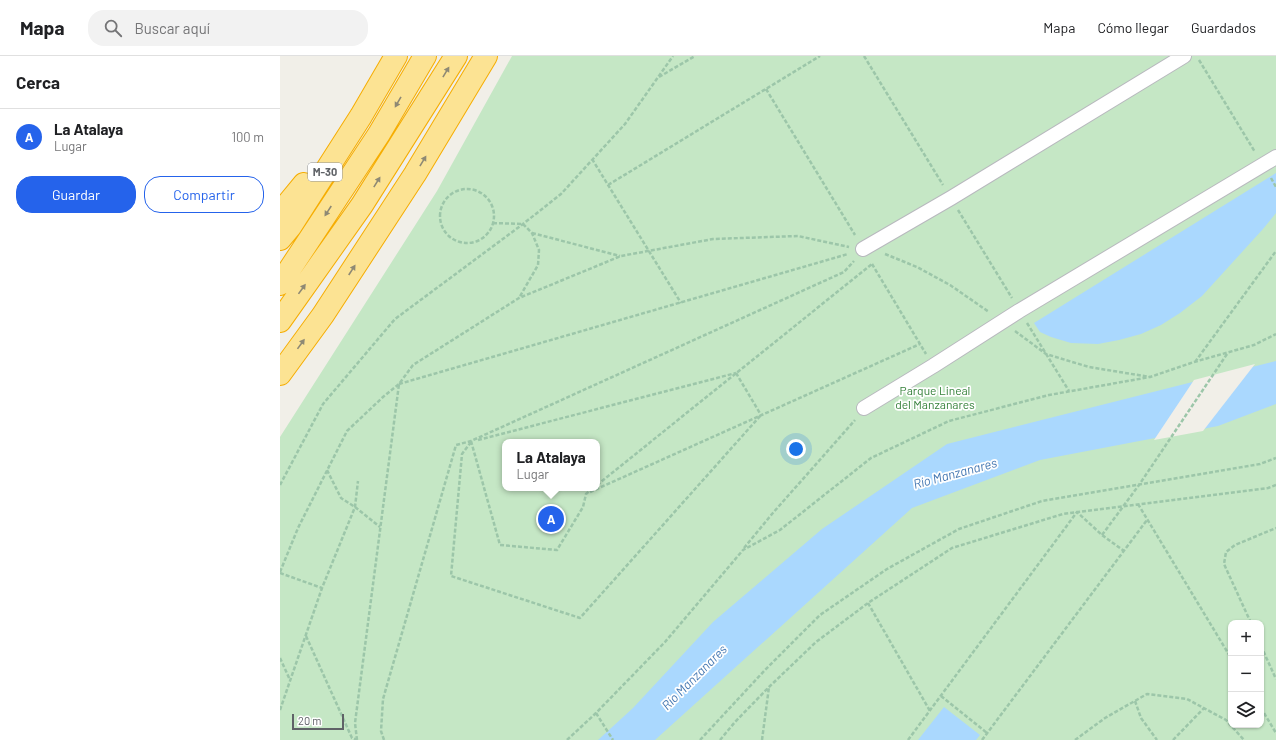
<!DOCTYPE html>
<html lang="es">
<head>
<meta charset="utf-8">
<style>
	:root { --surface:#fff; --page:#f2f2f2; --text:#202124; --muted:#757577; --line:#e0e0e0; --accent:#2563eb }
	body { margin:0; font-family:Barlow,sans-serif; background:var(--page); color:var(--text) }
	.controls { position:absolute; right:12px; bottom:12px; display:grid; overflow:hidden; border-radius:8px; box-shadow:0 1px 3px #0004 }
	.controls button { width:36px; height:36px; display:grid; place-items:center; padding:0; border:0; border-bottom:1px solid var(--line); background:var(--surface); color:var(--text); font:20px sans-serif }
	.scale { position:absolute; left:12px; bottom:10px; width:52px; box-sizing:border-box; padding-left:4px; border:2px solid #5f6267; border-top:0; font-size:11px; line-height:14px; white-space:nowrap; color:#5f6267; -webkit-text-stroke:3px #fff; paint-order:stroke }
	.you { position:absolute; left:516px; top:393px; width:14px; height:14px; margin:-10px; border:3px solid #fff; border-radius:50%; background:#1a73e8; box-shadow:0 0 0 6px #1a73e833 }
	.badge { display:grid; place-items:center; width:26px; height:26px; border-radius:50%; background:var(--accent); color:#fff; font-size:13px; font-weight:700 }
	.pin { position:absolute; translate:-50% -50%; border:2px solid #fff; box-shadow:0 1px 4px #0006 }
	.popup { position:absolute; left:222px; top:383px; width:98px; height:52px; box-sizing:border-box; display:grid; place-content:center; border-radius:8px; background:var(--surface); filter:drop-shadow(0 1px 3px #0005); font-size:13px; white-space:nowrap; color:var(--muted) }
	.popup b { font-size:15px; color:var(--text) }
	.popup::after { content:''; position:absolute; left:50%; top:100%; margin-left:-8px; border:8px solid transparent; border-top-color:var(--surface) }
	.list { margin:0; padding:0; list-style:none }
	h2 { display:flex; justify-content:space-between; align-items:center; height:52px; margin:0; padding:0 16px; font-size:17px }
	h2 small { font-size:13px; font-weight:400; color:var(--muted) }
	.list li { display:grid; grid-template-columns:26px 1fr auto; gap:12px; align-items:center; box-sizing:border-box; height:56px; padding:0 16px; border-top:1px solid var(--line) }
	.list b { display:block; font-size:15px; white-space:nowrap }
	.list p { margin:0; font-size:13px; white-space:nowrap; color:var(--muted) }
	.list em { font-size:13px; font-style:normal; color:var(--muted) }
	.actions { display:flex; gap:8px; padding:12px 16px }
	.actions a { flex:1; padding:9px 0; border:1px solid var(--accent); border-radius:16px; text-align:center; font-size:14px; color:var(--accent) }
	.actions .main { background:var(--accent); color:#fff }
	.icon { flex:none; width:22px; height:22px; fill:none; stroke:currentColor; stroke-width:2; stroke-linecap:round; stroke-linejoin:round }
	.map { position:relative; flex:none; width:996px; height:684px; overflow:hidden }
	header { display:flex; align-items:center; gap:24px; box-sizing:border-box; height:56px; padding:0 20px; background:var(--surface); border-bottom:1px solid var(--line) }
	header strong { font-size:19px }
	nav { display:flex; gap:22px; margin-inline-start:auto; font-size:14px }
	.search { width:280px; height:36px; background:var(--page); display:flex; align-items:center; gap:10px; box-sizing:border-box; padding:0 14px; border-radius:16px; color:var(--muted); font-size:15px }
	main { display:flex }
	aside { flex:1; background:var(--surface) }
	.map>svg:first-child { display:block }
	.green { fill:#c5e7c5; fill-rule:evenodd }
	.water { fill:#aad8fe }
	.pier { fill:#f1efe8 }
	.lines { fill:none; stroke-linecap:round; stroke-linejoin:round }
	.pedestrian-casing { stroke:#b8b9be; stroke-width:16 }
	.motorway-casing { stroke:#f6ad02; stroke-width:24 }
	.path { stroke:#9cc6a9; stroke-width:2.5; stroke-dasharray:4 2; stroke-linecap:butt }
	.pedestrian { stroke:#fff; stroke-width:14 }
	.motorway { stroke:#fce393; stroke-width:22 }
	.oneway { fill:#8e8974 }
	.labels { text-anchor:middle; stroke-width:3.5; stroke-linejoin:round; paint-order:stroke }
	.shield { fill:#fff; stroke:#8f9195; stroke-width:1 }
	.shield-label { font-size:11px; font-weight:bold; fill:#5f6267 }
	.park-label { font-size:12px; fill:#35813a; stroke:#fff }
	.water-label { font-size:13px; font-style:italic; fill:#4578b2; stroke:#fff }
</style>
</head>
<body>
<header>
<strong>Mapa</strong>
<div class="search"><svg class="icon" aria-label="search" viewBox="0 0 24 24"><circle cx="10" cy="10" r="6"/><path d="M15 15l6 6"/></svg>Buscar aquí</div>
<nav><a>Mapa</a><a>Cómo llegar</a><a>Guardados</a></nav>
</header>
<main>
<aside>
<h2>Cerca<small></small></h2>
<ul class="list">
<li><span class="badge">A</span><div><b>La Atalaya</b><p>Lugar</p></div><em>100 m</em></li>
</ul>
<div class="actions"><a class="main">Guardar</a><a>Compartir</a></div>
</aside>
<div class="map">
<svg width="996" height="684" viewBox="0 0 996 684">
	<rect width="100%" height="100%" fill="#f1efe8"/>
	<path class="green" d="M 232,0 L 996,0 L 996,684 L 0,684 L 0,381 L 157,135 ZM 225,386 L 317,386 L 317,432 L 225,432 ZM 951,567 L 981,567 L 981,669 L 951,669 Z"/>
	<path class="water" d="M 996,117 L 996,157 L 983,173 L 922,240 L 900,257 L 881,269 L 861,278 L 839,284 L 818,288 L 791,287 L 771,281 L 760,276 L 754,267 Z
		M 996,305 L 996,348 L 938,370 L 760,404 L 632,452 L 375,684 L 318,684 L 353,652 L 433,566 L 542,473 L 667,388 Z
		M 664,651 L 700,679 L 696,684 L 638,684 Z"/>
	<path class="pier" d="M 975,308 L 923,375 L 874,384 L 914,324 Z"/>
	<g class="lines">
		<g class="pedestrian-casing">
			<path id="pedestrian" d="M 583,193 L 671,142 L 904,0
				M 584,352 L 653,310 L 739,255 L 996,101"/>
		</g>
		<g class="motorway-casing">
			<path id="motorway" d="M 0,157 L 24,128
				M 0,183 L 10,171 L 81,60 L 116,0
				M 0,228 L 99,78 L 145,0
				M 0,265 L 82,149 L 176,0
				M 0,318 L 43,259 L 135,118 L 206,0"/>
		</g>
		<path class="path" d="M 584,0 L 663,129
			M 919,4 L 975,96
			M 379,21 L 415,0
			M 486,33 L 575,179
			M 312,103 L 401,247
			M 991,122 L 996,131
			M 328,129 L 540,0
			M160 160a27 27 0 1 1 54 0a27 27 0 1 1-54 0Z
			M 678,154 L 732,242
			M 213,167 L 243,168 L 252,177 L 259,194 L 258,209 L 239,242
			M 252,177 L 340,200
			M 605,198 L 637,211 L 670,229 L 709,256
			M 592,208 L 646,298
			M 747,267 L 789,335
			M 735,275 L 766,298 L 809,311 L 870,321
			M 915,306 L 996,195
			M 456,317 L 481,359
			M 119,328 L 568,198
			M 198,384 L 456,317
			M 191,385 L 220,489 L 277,494 L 303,451 L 306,438 L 313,432
			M 191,386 L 182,398 L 171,520 L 300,562 L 481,359
			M 47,414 L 61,442 L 75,451 L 100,471
			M 0,429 L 43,348 L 115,263 L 243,168 L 281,138 L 345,68 L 393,0
			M 317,429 L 592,208
			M 310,436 L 640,288
			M 858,448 L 951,602
			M 822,479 L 859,429 L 947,298
			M 464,492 L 492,458 L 575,364
			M 0,516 L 18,472 L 67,375 L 103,341 L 119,328 L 133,309 L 239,242 L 341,200 L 433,183 L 518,180 L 569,191
			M 0,517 L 42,532
			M 588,547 L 650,655
			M 971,567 L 944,508 L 946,496 L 955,489 L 996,472
			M 26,580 L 72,682 L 77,684
			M 981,590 L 996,623
			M 0,602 L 10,624
			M 661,640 L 707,677
			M 855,645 L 861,662 L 877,684
			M 981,652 L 996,677
			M 0,654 L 42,532 L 75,451 L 78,425
			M 316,657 L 333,684
			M 77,684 L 75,667 L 119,328
			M 104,684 L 101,675 L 103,643 L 176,389 L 191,385 L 564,216 L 574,205
			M 287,684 L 316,657 L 385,586 L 463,494 L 500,474 L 591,402 L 669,365 L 769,339 L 870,321 L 914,306 L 974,289 L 996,278
			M 420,684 L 485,614 L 540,559 L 607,513 L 679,473 L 762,445 L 980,408 L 996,402
			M 440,684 L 455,666 L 489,631 L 536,586 L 588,547 L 672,492 L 783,458 L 988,432 L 996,429
			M 482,684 L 489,631
			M 628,684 L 797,456 L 822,479 L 844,495
			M 702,684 L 867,464
			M 795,684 L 825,662 L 867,638 L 907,643 L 946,664 L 964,684
			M 893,684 L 924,652"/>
		<use href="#pedestrian" class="pedestrian"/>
		<use href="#motorway" class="motorway"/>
	</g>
	<defs><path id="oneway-solid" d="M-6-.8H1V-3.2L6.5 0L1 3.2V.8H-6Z"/></defs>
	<g class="oneway">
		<use href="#oneway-solid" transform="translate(166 16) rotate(-59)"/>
		<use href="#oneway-solid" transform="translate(118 46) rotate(120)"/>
		<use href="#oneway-solid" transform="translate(143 105) rotate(-59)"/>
		<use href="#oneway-solid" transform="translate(97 126) rotate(-58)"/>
		<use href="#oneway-solid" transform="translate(48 155) rotate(123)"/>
		<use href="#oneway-solid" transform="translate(72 214) rotate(-57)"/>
		<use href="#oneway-solid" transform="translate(22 233) rotate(-54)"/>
		<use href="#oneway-solid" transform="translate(21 288) rotate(-54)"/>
	</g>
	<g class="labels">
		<rect class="shield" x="28" y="107" width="34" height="18" rx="3"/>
		<g class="shield-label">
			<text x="45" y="120">M-30</text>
		</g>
		<g class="park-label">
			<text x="655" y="339">Parque Lineal<tspan x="655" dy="14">del Manzanares</tspan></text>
		</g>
		<g class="water-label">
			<text transform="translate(675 417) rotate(-15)" y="5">Río Manzanares</text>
			<text transform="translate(414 621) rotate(-45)" y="5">Río Manzanares</text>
		</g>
	</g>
</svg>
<div class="controls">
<button>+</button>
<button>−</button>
<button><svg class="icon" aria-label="layers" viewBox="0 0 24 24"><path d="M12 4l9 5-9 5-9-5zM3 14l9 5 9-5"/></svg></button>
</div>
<div class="scale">20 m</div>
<div class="you"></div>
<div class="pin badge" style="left:271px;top:463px">A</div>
<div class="popup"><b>La Atalaya</b>Lugar</div>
</div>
</main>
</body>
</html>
